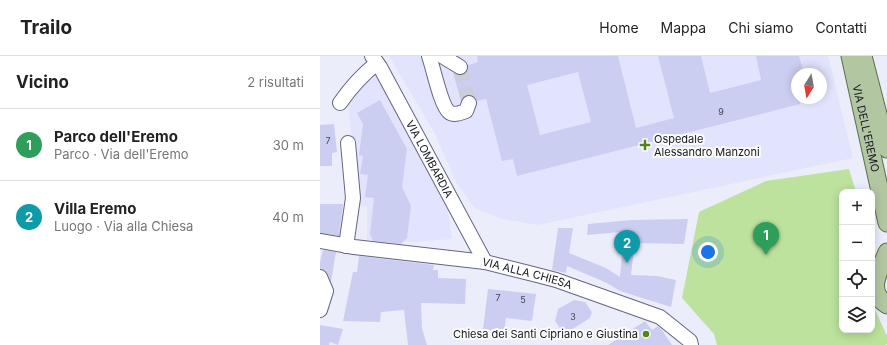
<!DOCTYPE html>
<html lang="it">
<head>
<meta charset="utf-8">
<style>
	:root { --surface:#fff; --page:#f6f6f6; --text:#222; --muted:#767676; --line:#e0e0e0; --accent:#538417 }
	body { margin:0; font-family:Inter,sans-serif; background:var(--page); color:var(--text) }
	.controls { position:absolute; right:12px; bottom:12px; display:grid; overflow:hidden; border-radius:8px; box-shadow:0 2px 10px #0003 }
	.controls button { width:36px; height:36px; display:grid; place-items:center; padding:0; border:0; border-bottom:1px solid var(--line); background:var(--surface); color:var(--text); font:20px sans-serif }
	.compass { position:absolute; left:471px; top:12px; width:36px; height:36px; border-radius:50%; background:var(--surface); box-shadow:0 2px 10px #0003; rotate:191deg }
	.you { position:absolute; left:388px; top:196px; width:14px; height:14px; margin:-10px; border:3px solid #fff; border-radius:50%; background:#1a73e8; box-shadow:0 0 0 6px #1a73e833 }
	.badge { display:grid; place-items:center; width:26px; height:26px; border-radius:50%; background:var(--accent); color:#fff; font-size:13px; font-weight:700 }
	.pin { position:absolute; translate:-50% -33px; filter:drop-shadow(0 1px 2px #0008) }
	.pin::after { content:''; position:absolute; top:21px; width:14px; height:12px; background:inherit; clip-path:polygon(0 0,100% 0,50% 100%) }
	.list { margin:0; padding:0; list-style:none }
	h2 { display:flex; justify-content:space-between; align-items:center; height:52px; margin:0; padding:0 16px; font-size:17px }
	h2 small { font-size:13px; font-weight:400; color:var(--muted) }
	.list li { display:grid; grid-template-columns:26px 1fr auto; gap:12px; align-items:center; box-sizing:border-box; height:72px; padding:0 16px; border-top:1px solid var(--line) }
	.list b { display:block; font-size:15px; white-space:nowrap }
	.list p { margin:0; font-size:13px; white-space:nowrap; color:var(--muted) }
	.list em { font-size:13px; font-style:normal; color:var(--muted) }
	.icon { flex:none; width:22px; height:22px; fill:none; stroke:currentColor; stroke-width:2; stroke-linecap:round; stroke-linejoin:round }
	.map { position:relative; flex:none; width:567px; height:289px; overflow:hidden }
	header { display:flex; align-items:center; gap:24px; box-sizing:border-box; height:56px; padding:0 20px; background:var(--surface); border-bottom:1px solid var(--line) }
	header strong { font-size:19px }
	nav { display:flex; gap:22px; margin-inline-start:auto; font-size:14px }
	main { display:flex }
	aside { flex:1; background:var(--surface) }
	.map>svg:first-child { display:block }
	.built { fill:#e2e3fd; fill-rule:evenodd }
	.green { fill:#bce29d }
	.building { fill:#cccef1; fill-rule:evenodd }
	.lines { fill:none; stroke-linecap:round; stroke-linejoin:round }
	.minor-tunnel { stroke:#cccddb; stroke-width:14; stroke-dasharray:14 7; stroke-linecap:butt }
	.minor-casing { stroke:#646584; stroke-width:16 }
	.major-casing { stroke:#5a704c; stroke-width:19 }
	.minor { stroke:#fff; stroke-width:14 }
	.major { stroke:#b2c6a1; stroke-width:17 }
	.poi-dot { fill:#538417; stroke:#fbfbfb; stroke-width:1.5 }
	.labels { text-anchor:middle; stroke-width:4; stroke-linejoin:round; paint-order:stroke }
	.number-label { font-size:9px; fill:#444556 }
	.street-label { font-size:11px; fill:#171723; stroke:#fbfbfb }
	.poi-label { font-size:11px; fill:#171723; stroke:#fbfbfb; text-anchor:start }
</style>
</head>
<body>
<header>
<strong>Trailo</strong>
<nav><a>Home</a><a>Mappa</a><a>Chi siamo</a><a>Contatti</a></nav>
</header>
<main>
<aside>
<h2>Vicino<small>2 risultati</small></h2>
<ul class="list">
<li><span class="badge" style="background:#2e9e5b">1</span><div><b>Parco dell'Eremo</b><p>Parco · Via dell'Eremo</p></div><em>30 m</em></li>
<li><span class="badge" style="background:#0f9aa8">2</span><div><b>Villa Eremo</b><p>Luogo · Via alla Chiesa</p></div><em>40 m</em></li>
</ul>
</aside>
<div class="map">
<svg width="567" height="289" viewBox="0 0 567 289">
	<rect width="100%" height="100%" fill="#ecedfb"/>
	<path class="built" d="M 69,0 L 508,0 L 533,102 L 218,169 L 182,163 L 155,152 L 137,128 L 114,76 ZM 477,18 L 501,18 L 501,42 L 477,42 Z
		M 58,18 L 127,148 L 132,183 L 94,186 L 47,184 L 47,150 L 39,150 L 28,48 L 43,24 Z"/>
	<path class="green" d="M 529,113 L 536,136 L 522,136 L 522,274 L 552,274 L 552,247 L 567,280 L 567,288 L 565,289 L 397,289 L 394,278 L 362,242 L 379,156 L 446,125 Z"/>
	<path class="building" d="M 157,0 L 298,0 L 316,72 L 354,62 L 338,0 L 381,0 L 390,37 L 441,24 L 436,0 L 479,0 L 484,18 L 477,18 L 477,42 L 479,42 L 480,48 L 197,120 L 193,103 L 182,105 L 166,43 L 157,45 L 152,39 L 148,39 L 143,41 L 141,45 L 133,17 L 139,19 L 144,18 L 147,15 L 148,9 L 158,6 ZM 258,16 L 271,66 L 220,79 L 207,29 Z
		M 60,44 L 87,93 L 82,131 L 91,150 L 87,182 L 81,188 L 53,185 L 50,178 L 54,142 L 45,141 L 48,119 L 40,118 L 43,100 L 39,99 L 43,68 L 37,57 Z
		M 14,68 L 17,96 L 12,97 L 12,110 L 0,110 L 0,69 Z
		M 0,148 L 23,148 L 19,180 L 0,177 Z
		M 368,163 L 364,188 L 313,187 L 313,202 L 311,219 L 337,220 L 356,224 L 351,251 L 300,235 L 287,227 L 247,210 L 246,217 L 232,214 L 238,172 L 253,172 L 249,197 L 286,212 L 300,221 L 302,198 L 301,176 L 267,179 L 268,168 L 311,164 Z
		M 3,194 L 16,196 L 11,226 L 5,214 L 0,213 L 0,206 Z
		M 39,200 L 114,209 L 113,214 L 118,214 L 118,222 L 146,223 L 145,248 L 101,247 L 102,272 L 107,289 L 88,289 L 84,254 L 61,256 L 60,266 L 23,265 L 33,216 L 37,216 Z
		M 168,233 L 216,238 L 212,265 L 186,262 L 184,276 L 163,273 Z
		M 254,244 L 265,246 L 272,256 L 270,262 L 248,276 L 242,275 L 235,265 L 238,253 Z
		M 325,265 L 332,274 L 338,270 L 342,274 L 352,289 L 288,289 Z
		M 0,269 L 23,273 L 18,289 L 10,286 L 9,289 L 0,289 Z"/>
	<g class="lines">
		<path class="minor-tunnel" d="M 140,11 L 149,47"/>
		<g class="minor-casing">
			<g id="minor">
				<path id="s1" d="M 52,0 L 60,11 L 165,206"/>
				<path d="M 109,0 C 113,11 121,50 129,56 C 134,60 140,57 146,55 L 149,47"/>
				<path d="M 122,0 L 140,11"/>
				<path d="M 20,47 C 31,31 42,19 57,7"/>
				<path id="s2" d="M 0,185 L 34,191 L 165,206 L 217,219 L 236,224 L 340,261 L 370,285 L 371,289"/>
				<path d="M 26,190 L 33,142 L 28,87"/>
				<path d="M 0,221 L 6,235 L 0,254"/>
			</g>
		</g>
		<g class="major-casing">
			<g id="major">
				<path id="s3" d="M 530,0 L 567,167"/>
				<path d="M 543,0 L 567,93"/>
				<path d="M 567,196 C 560,215 545,234 567,249"/>
			</g>
		</g>
		<use href="#minor" class="minor"/>
		<use href="#major" class="major"/>
	</g>
	<g class="poi-dot">
		<path d="M323 83h4v4h4v4h-4v4h-4v-4h-4v-4h4z"/>
		<circle cx="326" cy="278" r="4"/>
	</g>
	<g class="labels">
		<g class="number-label">
			<text x="401" y="59">9</text>
			<text x="8" y="88">7</text>
			<text x="178" y="245">7</text>
			<text x="203" y="247">5</text>
			<text x="253" y="264">3</text>
		</g>
		<g class="street-label">
			<text dy="4" stroke="none"><textPath href="#s3" startOffset="74">VIA DELL'EREMO</textPath></text>
			<text dy="4" stroke="none"><textPath href="#s1" startOffset="118">VIA LOMBARDIA</textPath></text>
			<text dy="4" stroke="none"><textPath href="#s2" startOffset="210">VIA ALLA CHIESA</textPath></text>
		</g>
		<g class="poi-label">
			<text x="334" y="87">Ospedale<tspan x="334" dy="13">Alessandro Manzoni</tspan></text>
			<text x="318" y="282" text-anchor="end">Chiesa dei Santi Cipriano e Giustina</text>
		</g>
	</g>
</svg>
<div class="controls">
<button>+</button>
<button>−</button>
<button><svg class="icon" aria-label="locate" viewBox="0 0 24 24"><circle cx="12" cy="12" r="6"/><path d="M12 2v4M12 18v4M2 12h4M18 12h4"/></svg></button>
<button><svg class="icon" aria-label="layers" viewBox="0 0 24 24"><path d="M12 4l9 5-9 5-9-5zM3 14l9 5 9-5"/></svg></button>
</div>
<svg class="compass" viewBox="-18 -18 36 36"><path d="M0-13l5 13h-10z" fill="#e53935"/><path d="M0 13l5-13h-10z" fill="#767676"/></svg>
<div class="you"></div>
<div class="pin badge" style="left:446px;top:199px;background:#2e9e5b">1</div>
<div class="pin badge" style="left:307px;top:207px;background:#0f9aa8">2</div>
</div>
</main>
</body>
</html>
